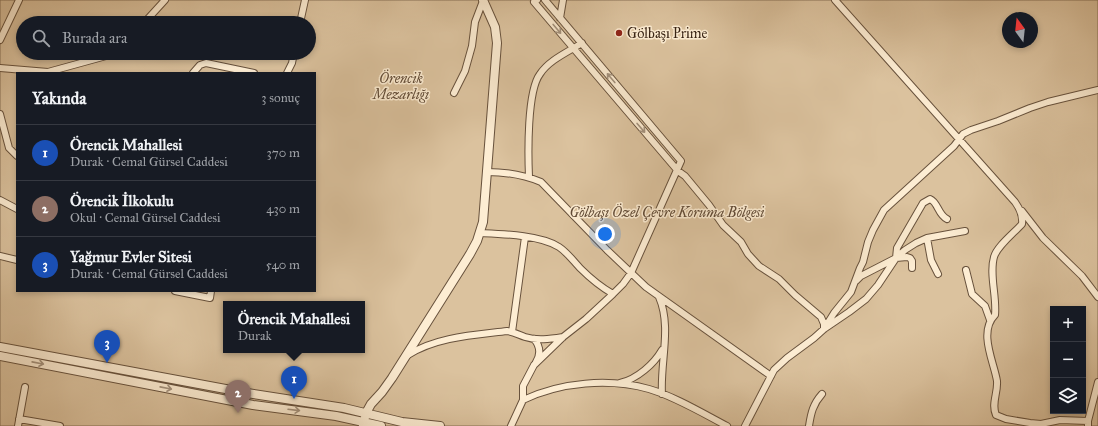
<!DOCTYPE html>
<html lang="tr">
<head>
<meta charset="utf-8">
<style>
	:root { --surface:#171b24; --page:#242831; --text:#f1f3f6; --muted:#9ea1a6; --line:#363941; --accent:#2563eb }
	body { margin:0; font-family:"IM FELL Great Primer",serif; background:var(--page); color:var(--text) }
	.controls { position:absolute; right:12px; bottom:12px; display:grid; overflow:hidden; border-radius:0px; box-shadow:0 2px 6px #0003 }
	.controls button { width:36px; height:36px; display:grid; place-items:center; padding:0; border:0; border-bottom:1px solid var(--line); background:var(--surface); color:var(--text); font:20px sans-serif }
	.compass { position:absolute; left:1002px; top:12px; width:36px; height:36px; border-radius:50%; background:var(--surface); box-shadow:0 2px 6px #0003; rotate:345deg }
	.you { position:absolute; left:605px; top:234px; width:14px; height:14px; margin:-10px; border:3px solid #fff; border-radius:50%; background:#1a73e8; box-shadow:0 0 0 6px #1a73e833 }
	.badge { display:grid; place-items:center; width:26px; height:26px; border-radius:50%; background:var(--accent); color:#fff; font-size:13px; font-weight:700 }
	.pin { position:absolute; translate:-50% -33px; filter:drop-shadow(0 1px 2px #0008) }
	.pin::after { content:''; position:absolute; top:21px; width:14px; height:12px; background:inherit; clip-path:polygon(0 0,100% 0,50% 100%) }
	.popup { position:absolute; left:223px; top:301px; width:142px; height:52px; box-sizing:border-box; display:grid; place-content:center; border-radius:0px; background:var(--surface); filter:drop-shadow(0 1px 3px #0005); font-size:13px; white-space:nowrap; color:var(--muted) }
	.popup b { font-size:15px; color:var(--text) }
	.popup::after { content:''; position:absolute; left:50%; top:100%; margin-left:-8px; border:8px solid transparent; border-top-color:var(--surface) }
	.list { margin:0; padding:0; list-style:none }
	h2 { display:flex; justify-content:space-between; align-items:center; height:52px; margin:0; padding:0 16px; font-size:17px }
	h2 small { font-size:13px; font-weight:400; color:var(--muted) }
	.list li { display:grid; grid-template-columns:26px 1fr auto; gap:12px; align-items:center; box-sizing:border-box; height:56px; padding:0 16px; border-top:1px solid var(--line) }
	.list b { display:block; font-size:15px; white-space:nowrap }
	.list p { margin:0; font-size:13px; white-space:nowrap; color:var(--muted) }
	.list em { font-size:13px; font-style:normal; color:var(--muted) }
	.icon { flex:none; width:22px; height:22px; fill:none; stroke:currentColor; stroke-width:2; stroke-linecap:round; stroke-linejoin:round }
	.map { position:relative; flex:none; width:1098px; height:426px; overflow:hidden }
	.search { position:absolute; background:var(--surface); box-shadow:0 2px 6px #0003; left:16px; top:16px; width:300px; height:44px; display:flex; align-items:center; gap:10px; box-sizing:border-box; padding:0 14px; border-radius:22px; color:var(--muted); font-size:15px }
	.panel { position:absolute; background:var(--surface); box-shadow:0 2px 6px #0003; left:16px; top:72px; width:300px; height:220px; border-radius:0px }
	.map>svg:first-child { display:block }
	.green { fill:#dbc29e; stroke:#897258; fill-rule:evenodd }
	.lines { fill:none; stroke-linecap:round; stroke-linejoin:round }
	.minor-casing { stroke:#68523d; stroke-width:8 }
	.tertiary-casing { stroke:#68523d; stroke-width:10 }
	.minor { stroke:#fdedd3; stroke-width:6 }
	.tertiary { stroke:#fdedd3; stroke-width:8 }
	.oneway { stroke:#a4927d }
	.poi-dot { fill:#8f2418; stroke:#fdedd3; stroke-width:1.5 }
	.labels { text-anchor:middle; stroke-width:3; stroke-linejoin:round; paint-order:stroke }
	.poi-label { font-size:14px; fill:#372213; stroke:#fdedd3; text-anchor:start }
	.park-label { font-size:14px; font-style:italic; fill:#604a36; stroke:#fdedd3 }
</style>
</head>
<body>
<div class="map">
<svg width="1098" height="426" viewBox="0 0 1098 426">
	<rect width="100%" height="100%" fill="#fce3bb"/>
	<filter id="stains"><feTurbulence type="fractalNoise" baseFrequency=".005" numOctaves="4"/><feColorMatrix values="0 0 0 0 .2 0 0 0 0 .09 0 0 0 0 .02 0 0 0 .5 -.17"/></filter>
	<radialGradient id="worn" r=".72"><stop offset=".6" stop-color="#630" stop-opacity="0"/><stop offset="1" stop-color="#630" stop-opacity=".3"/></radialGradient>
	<path class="green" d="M 0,0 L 1098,0 L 1098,426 L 0,426 ZM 1008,18 L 1032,18 L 1032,42 L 1008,42 ZM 23,23 L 309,23 L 309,53 L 23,53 ZM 17,73 L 315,73 L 315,291 L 17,291 ZM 226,304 L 362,304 L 362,350 L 226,350 ZM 1053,309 L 1083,309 L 1083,411 L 1053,411 Z"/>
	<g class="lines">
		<g class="minor-casing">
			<path id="minor" d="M 537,0 L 534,2 L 678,171 L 685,176 L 709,205 L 723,225 L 741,242 L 748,254 L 759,266 L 779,279 L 795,295 L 821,317 L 824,324 L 824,329
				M 835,0 L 1015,202 C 1020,209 1023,216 1022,224 C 1014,233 997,246 994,257 C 989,274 997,297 995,315 C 978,332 994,362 997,381 C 998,393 991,404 996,415 L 1006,419 L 1030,423 L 1041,424 L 1060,420 L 1088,421
				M 560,18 L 563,0
				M 144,23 L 165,0
				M 300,23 L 305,0
				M 0,40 L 19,0
				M 0,68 L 48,72 L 117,53
				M 193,73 L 200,65 L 206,63 L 254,73
				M 287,73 L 292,63 L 294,53
				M 454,93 L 465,71 L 472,46 L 475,22 L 483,1
				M 0,114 L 9,148 L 17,156
				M 487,172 C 505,172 524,175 541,182 L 607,250 L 646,287 L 771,376
				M 529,177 C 528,154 527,91 540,74 C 549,60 568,52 582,43
				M 0,200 L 17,209
				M 1022,211 L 1043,238 L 1082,276 L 1098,297
				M 480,233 C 502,234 541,235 559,247 C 568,253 574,262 581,269 C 591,279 601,287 613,294
				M 927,238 L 931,260 L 938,274
				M 0,256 L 17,260
				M 896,258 L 907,257 L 910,258 L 912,261 L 912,268
				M 966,270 L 972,294 L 985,306 L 990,320
				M 856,281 L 861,276 L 896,258 L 897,248 L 923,203 L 930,199 C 938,202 938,215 947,219
				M 175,291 L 210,298 L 211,291
				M 659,297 C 672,327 660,362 662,394
				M 824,329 L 834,313 L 851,292 L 860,268 L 863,262 L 868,242 L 873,230 L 884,210 L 954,146 L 963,134 L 971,130 L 998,121 L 1030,108 L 1048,102 L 1098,90
				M 512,332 L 525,237
				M 534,339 C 540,346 541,354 536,362
				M 408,355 C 436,337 474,335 507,331 C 514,332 519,335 525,337 C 537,341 550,339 563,337
				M 620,383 C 637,379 654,364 662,350
				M 523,400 C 561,382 609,378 649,389 C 674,396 704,414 727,426
				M 19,419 L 60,426
				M 18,426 L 25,387
				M 511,426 L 523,400 L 523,386 L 534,365 L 563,337 L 586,319 L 613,294 L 623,284 L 631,273 L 681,161 L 545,0
				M 745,426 L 774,370 L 787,358 L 814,338 L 824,329 L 849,312 L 866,299 L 878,285 L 896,258 L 905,250 L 916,243 L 927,238 L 965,231
				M 809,426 C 811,413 813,404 822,394
				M 1088,426 L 1088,421 L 1098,382"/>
		</g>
		<g class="tertiary-casing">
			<path id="tertiary" d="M 0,347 L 247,393 L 344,408 L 402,422 L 440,426
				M 0,356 L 253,405 L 336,416 L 381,426
				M 363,426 L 366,413 L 371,404 L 382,392 L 392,378 L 470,254 L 477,241 L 483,222 L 497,43 L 495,27 L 483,0"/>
		</g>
		<use href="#minor" class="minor"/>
		<use href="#tertiary" class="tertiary"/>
	</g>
	<defs><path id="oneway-shaft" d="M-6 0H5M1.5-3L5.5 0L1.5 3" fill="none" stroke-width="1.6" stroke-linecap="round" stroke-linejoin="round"/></defs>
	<g class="oneway">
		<use href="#oneway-shaft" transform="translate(557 29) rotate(50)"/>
		<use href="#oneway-shaft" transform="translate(611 78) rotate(-130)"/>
		<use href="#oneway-shaft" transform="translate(641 128) rotate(49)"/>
		<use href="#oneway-shaft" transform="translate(38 363) rotate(11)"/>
		<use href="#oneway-shaft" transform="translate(166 388) rotate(11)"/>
		<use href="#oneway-shaft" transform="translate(294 410) rotate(7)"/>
	</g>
	<circle class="poi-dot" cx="619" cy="33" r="4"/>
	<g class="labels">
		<g class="poi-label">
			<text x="627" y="38">Gölbaşı Prime</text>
		</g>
		<g class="park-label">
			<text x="401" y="83">Örencik<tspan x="401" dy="16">Mezarlığı</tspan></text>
			<text x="667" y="217">Gölbaşı Özel Çevre Koruma Bölgesi</text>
		</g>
	</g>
	<rect width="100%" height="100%" filter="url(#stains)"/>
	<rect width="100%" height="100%" fill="url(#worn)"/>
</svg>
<div class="controls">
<button>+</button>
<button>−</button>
<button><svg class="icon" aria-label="layers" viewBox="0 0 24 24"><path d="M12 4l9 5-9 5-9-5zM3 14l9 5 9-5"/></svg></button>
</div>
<svg class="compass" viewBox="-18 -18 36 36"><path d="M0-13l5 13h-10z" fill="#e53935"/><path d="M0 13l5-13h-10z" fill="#9ea1a6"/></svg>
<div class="you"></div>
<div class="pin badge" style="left:294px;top:399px;background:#1a4fb4">1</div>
<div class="popup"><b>Örencik Mahallesi</b>Durak</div>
<div class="pin badge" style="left:238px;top:413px;background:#8d6e63">2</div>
<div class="pin badge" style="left:107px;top:363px;background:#1a4fb4">3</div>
<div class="search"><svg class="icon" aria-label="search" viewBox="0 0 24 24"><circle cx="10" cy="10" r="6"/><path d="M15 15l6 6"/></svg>Burada ara</div>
<section class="panel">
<h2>Yakında<small>3 sonuç</small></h2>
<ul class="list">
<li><span class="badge" style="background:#1a4fb4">1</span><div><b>Örencik Mahallesi</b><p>Durak · Cemal Gürsel Caddesi</p></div><em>370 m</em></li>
<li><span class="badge" style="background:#8d6e63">2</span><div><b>Örencik İlkokulu</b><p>Okul · Cemal Gürsel Caddesi</p></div><em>430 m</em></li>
<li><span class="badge" style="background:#1a4fb4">3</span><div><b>Yağmur Evler Sitesi</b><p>Durak · Cemal Gürsel Caddesi</p></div><em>540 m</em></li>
</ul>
</section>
</div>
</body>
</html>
